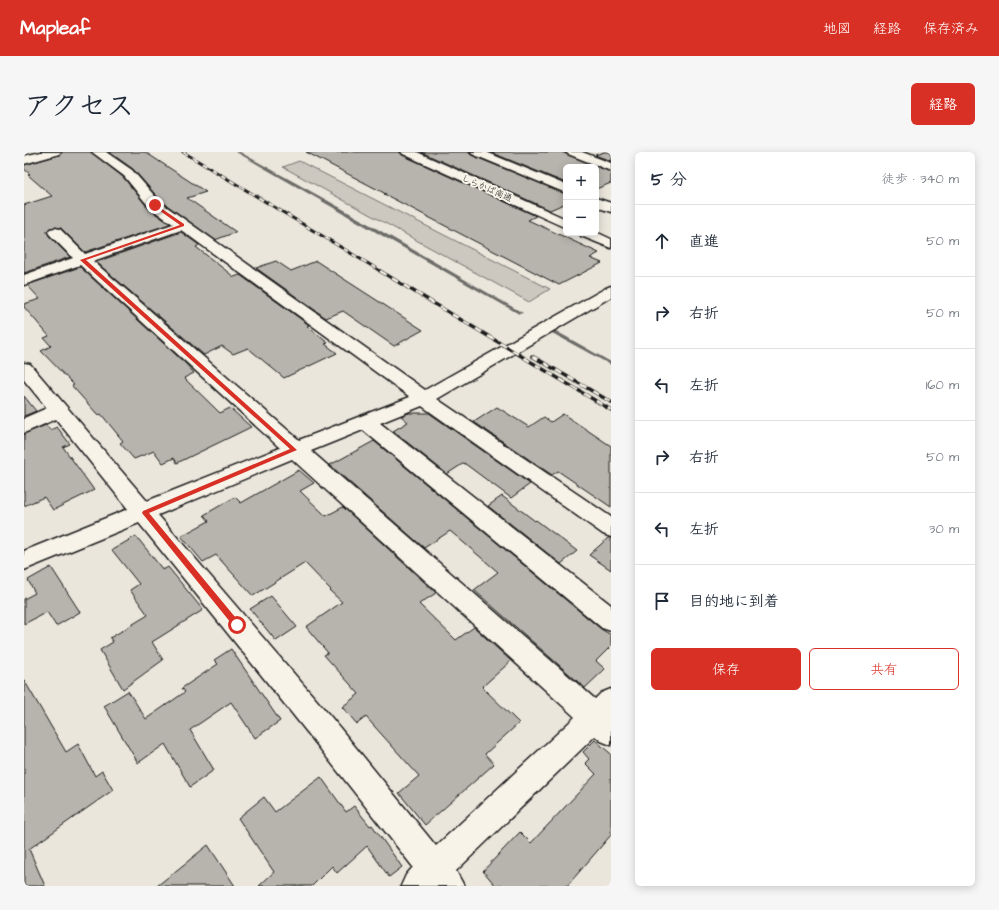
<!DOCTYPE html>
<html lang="ja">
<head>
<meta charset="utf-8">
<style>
	:root { --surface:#fff; --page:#f6f6f7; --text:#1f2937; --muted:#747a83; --line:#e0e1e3; --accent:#d93025 }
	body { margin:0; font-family:"Architects Daughter","Klee One",sans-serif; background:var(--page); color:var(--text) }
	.controls { position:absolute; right:12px; top:12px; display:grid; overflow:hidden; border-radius:6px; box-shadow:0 2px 10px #0003 }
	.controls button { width:36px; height:36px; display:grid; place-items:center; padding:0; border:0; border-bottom:1px solid var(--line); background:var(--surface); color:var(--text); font:20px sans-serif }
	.stop { position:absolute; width:12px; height:12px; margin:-9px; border:3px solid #d93025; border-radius:50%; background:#fff }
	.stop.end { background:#d93025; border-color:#fff; box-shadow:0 1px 4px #0008 }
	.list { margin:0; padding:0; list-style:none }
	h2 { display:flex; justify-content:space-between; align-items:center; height:52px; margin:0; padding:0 16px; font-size:17px }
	h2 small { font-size:13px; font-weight:400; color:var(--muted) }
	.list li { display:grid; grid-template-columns:26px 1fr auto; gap:12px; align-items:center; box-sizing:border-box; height:72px; padding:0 16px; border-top:1px solid var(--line) }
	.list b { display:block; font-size:15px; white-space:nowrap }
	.list em { font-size:13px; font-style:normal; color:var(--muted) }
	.actions { display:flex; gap:8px; padding:12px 16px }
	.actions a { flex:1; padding:9px 0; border:1px solid var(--accent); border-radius:6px; text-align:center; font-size:14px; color:var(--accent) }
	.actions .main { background:var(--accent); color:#fff }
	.icon { flex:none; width:22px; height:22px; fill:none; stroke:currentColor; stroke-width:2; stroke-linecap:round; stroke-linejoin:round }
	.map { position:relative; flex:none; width:587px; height:734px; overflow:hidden; border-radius:6px }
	header { display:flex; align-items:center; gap:24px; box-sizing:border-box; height:56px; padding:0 20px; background:var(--accent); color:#fff }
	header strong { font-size:19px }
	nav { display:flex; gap:22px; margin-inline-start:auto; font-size:14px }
	.intro { display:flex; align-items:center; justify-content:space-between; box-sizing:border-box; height:96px; padding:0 24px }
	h1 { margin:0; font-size:28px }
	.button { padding:10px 18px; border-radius:6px; background:var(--accent); color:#fff; font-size:14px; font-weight:700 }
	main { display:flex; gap:24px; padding:0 24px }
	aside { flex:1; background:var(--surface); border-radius:6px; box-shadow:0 2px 10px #0003 }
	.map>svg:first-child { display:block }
	.green { fill:#ccc8c0; stroke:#74726e }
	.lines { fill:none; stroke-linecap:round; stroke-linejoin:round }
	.stream { fill:#6d6c68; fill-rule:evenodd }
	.building { fill:#b6b4ac; stroke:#1c1c1c }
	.minor-casing { stroke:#1c1c1c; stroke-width:3 }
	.minor { fill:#f7f3e8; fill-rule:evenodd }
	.rail-far1-casing { stroke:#1c1c1c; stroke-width:3 }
	.rail-casing { stroke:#1c1c1c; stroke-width:3.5 }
	.rail-far1 { stroke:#f7f3e8; stroke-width:2; stroke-dasharray:5.5; stroke-linecap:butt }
	.rail { stroke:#f7f3e8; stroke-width:2.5; stroke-dasharray:7; stroke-linecap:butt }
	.route { fill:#d93025 }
	.labels { text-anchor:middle; stroke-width:4; stroke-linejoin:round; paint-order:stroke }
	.far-street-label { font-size:9px; fill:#1c1c1c; stroke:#f7f3e8 }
</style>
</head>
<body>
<header>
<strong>Mapleaf</strong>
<nav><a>地図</a><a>経路</a><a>保存済み</a></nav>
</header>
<div class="intro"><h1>アクセス</h1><a class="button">経路</a></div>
<main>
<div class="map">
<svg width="587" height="734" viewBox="0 0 587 734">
	<rect width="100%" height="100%" fill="#eae6dc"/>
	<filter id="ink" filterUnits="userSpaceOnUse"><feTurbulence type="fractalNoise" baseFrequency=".025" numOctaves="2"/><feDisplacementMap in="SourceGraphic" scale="8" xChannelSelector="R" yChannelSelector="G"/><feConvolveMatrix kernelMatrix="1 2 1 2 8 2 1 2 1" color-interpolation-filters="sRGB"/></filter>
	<g filter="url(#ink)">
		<path class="green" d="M 275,9 L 526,137 L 505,150 L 259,15 Z"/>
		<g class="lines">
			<path class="stream" d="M 212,0 L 216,0 L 317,56 L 499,161 L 495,162 Z
				M 528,179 L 532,179 L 587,210 L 587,213 L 528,181 Z"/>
		</g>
		<path class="building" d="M 38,0 L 67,0 L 99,25 L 125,57 L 146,72 L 61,100 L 37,76 L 31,75 L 26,76 L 23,79 L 25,84 L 46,105 L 0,121 L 0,53 L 28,44 L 4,23 L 6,22 L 0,17 L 0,13 L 35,3 Z
			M 85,0 L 121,0 L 182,40 L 163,46 L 212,80 L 191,88 L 137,49 L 109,17 Z
			M 282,0 L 376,0 L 378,3 L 512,64 L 504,68 L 575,101 L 566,106 L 578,111 L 535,133 L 360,42 L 362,42 Z
			M 397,0 L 444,0 L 447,3 L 542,42 L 542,51 L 526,58 Z
			M 466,0 L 537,0 L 587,20 L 587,31 L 572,37 L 572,15 L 542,15 L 542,31 Z
			M 580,0 L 587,0 L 587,9 L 571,3 Z
			M 157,80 L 175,93 L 172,95 L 210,125 L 216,123 L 285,173 L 283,174 L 304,191 L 301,192 L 313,201 L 260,226 L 224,196 L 209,202 L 198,194 L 180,203 L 72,110 Z
			M 252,109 L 267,119 L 292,109 L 399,178 L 370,194 L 319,159 L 302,166 L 232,116 Z
			M 56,115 L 162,212 L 170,221 L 160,226 L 196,261 L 206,256 L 227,275 L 153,311 L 150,306 L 139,311 L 130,299 L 110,307 L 96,291 L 99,289 L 77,262 L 74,263 L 48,234 L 50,233 L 17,199 L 27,194 L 20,186 L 25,184 L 0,155 L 0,152 L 16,147 L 3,133 Z
			M 0,244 L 12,259 L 0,264 Z
			M 473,255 L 505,275 L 520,265 L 527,270 L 539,262 L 587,294 L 587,355 L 534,319 L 528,323 L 450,270 Z
			M 385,261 L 405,261 L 506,332 L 487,346 L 440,311 L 423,322 L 369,279 L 384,270 L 377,264 Z
			M 22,273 L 26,278 L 33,275 L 46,292 L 39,295 L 70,338 L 29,358 L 20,345 L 0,354 L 0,282 Z
			M 350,289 L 577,477 L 587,483 L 587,494 L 572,509 L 581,517 L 561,536 L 450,438 L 474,420 L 426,379 L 400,396 L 306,313 Z
			M 275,318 L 290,331 L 276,339 L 302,364 L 319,355 L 412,441 L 395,452 L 432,488 L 450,475 L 487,509 L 458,535 L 495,571 L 461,602 L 470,612 L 401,673 L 375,641 L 395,624 L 342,565 L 333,572 L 318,555 L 335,542 L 300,503 L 304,501 L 282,475 L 318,450 L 306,439 L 307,438 L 281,411 L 229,444 L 192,403 L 179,410 L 157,384 L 185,369 L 180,363 L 211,345 L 217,351 Z
			M 478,344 L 511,369 L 512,368 L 553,399 L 537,412 L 464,354 Z
			M 112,384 L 139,418 L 144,415 L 179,458 L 128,490 L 139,508 L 99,537 L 76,498 L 89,490 L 86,486 L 124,463 L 106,438 L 115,432 L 88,398 Z
			M 584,386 L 587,386 L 587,418 L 565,403 Z
			M 27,415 L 56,460 L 32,474 L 23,460 L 0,472 L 0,447 L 11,441 L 4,428 Z
			M 247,444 L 273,475 L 252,489 L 226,457 Z
			M 207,497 L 256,569 L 231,586 L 207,550 L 166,578 L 190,618 L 166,635 L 141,592 L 114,611 L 80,554 L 104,539 L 122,567 L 161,540 L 158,536 L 194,512 L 190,508 Z
			M 0,528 L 42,600 L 54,592 L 71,624 L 78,619 L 89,638 L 5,697 L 21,734 L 0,734 Z
			M 571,588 L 587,602 L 587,683 L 543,734 L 472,734 L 459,719 L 496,680 L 507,691 L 572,622 L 561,611 L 565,607 L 559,600 Z
			M 297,625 L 322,660 L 330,654 L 346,674 L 348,673 L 378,715 L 365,725 L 343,694 L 313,721 L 308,714 L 288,734 L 235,734 L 250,720 L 214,666 L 240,645 L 251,660 Z
			M 184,693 L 211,734 L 133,734 Z"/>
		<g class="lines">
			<g class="minor-casing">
				<path id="minor" d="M 17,0 L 37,0 L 35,2 L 0,12 L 0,4 Z
					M 68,0 L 82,0 L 108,18 L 136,50 L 401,238 L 582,136 L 587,134 L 587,145 L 413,247 L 587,365 L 587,385 L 579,382 L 398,254 L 356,271 L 587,453 L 587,479 L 578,476 L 339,278 L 287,299 L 571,547 L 577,541 L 587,537 L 587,593 L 577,589 L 571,584 L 432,719 L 440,734 L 377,734 L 382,723 L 389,715 L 287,585 L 115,371 L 0,418 L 0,399 L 104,357 L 32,267 L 0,281 L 0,266 L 23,256 L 0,228 L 0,211 L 6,212 L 123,349 L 256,296 L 56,113 L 0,133 L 0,123 L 49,106 L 26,83 L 24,80 L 26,77 L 31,76 L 36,77 L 61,102 L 149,72 L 126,56 L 100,24 ZM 157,78 L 382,242 L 386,245 L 275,288 L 69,109 ZM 268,307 L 551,565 L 412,694 L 307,565 L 134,363 Z
					M 377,0 L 393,0 L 542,67 L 542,76 L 379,2 Z
					M 446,0 L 462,0 L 542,33 L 542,41 L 448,2 Z
					M 542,0 L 558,0 L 587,11 L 587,19 L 544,2 Z
					M 572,46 L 587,51 L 587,60 L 572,55 Z
					M 572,80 L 587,87 L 587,96 L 557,84 L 555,81 Z"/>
			</g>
			<use href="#minor" class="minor"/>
			<g class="rail-far1-casing">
				<path id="rail-far1" d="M 159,0 L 358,120"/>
			</g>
			<g class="rail-casing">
				<path id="rail" d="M 356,119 L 587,258
					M 508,204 L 587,250"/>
			</g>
			<use href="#rail-far1" class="rail-far1"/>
			<use href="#rail" class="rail"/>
		</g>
	</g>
	<path class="route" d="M 131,52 L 160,72 L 160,74 L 62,108 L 273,298 L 125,361 L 216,471 L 217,473 L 213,477 L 211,476 L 118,361 L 119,359 L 266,297 L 56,108 L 156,73 L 129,54 Z"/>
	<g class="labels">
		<g class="far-street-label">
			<text transform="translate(463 36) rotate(24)" y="3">しらかば南通</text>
		</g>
	</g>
</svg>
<div class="controls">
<button>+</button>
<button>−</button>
</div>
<div class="stop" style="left:213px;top:473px"></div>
<div class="stop end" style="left:131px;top:53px"></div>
</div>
<aside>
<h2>5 分<small>徒歩 · 340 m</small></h2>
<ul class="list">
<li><svg class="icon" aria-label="ahead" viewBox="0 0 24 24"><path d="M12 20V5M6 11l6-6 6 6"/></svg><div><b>直進</b></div><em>50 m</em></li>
<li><svg class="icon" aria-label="right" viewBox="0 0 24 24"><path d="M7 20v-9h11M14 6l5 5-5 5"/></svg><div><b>右折</b></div><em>50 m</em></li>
<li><svg class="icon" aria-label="left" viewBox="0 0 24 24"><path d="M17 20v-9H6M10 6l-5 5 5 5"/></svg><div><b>左折</b></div><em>160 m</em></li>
<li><svg class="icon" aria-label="right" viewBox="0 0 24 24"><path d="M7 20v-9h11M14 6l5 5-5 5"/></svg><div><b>右折</b></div><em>50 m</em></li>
<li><svg class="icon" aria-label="left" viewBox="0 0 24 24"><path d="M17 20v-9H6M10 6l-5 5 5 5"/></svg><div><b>左折</b></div><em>30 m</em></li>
<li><svg class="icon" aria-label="arrive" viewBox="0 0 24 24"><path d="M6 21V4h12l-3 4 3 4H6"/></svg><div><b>目的地に到着</b></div></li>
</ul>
<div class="actions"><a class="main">保存</a><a>共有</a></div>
</aside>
</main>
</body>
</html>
